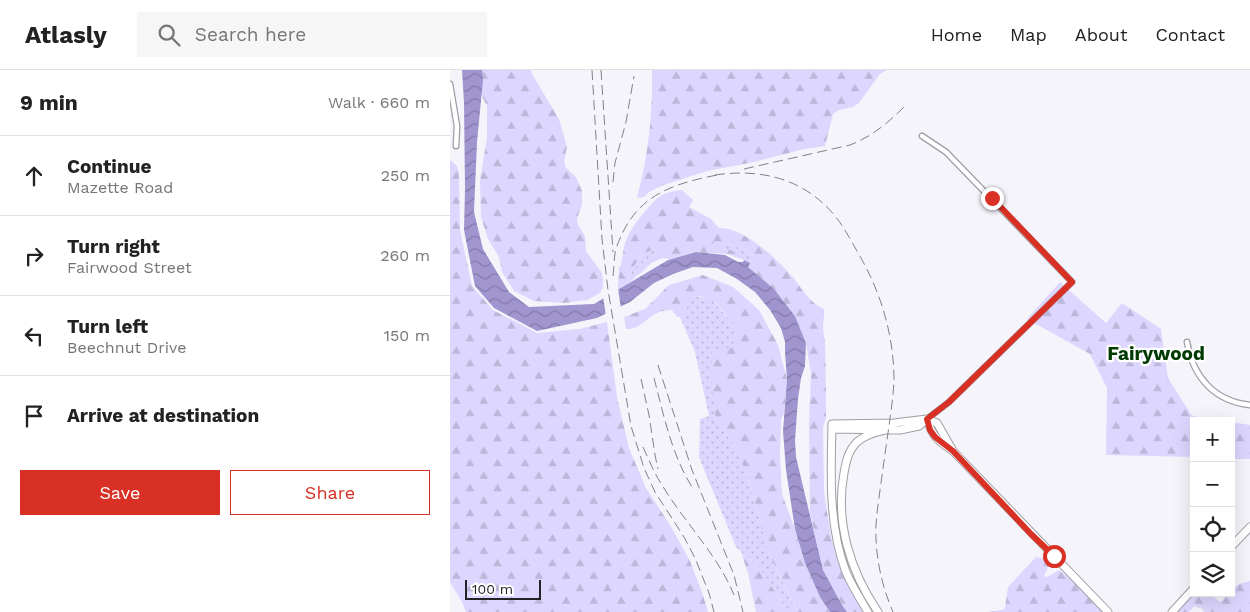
<!DOCTYPE html>
<html lang="en">
<head>
<meta charset="utf-8">
<style>
	:root { --surface:#fff; --page:#f6f6f6; --text:#222; --muted:#767676; --line:#e0e0e0; --accent:#d93025 }
	body { margin:0; font-family:"Work Sans",sans-serif; background:var(--page); color:var(--text) }
	.controls { position:absolute; right:15px; bottom:15px; display:grid; overflow:hidden; border-radius:0px; box-shadow:0 5px 20px #0002 }
	.controls button { width:45px; height:45px; display:grid; place-items:center; padding:0; border:0; border-bottom:1px solid var(--line); background:var(--surface); color:var(--text); font:25px sans-serif }
	.scale { position:absolute; left:15px; bottom:12px; width:76px; box-sizing:border-box; padding-left:5px; border:2px solid #232325; border-top:0; font-size:14px; line-height:18px; white-space:nowrap; color:#232325; -webkit-text-stroke:4px #fff; paint-order:stroke }
	.stop { position:absolute; width:15px; height:15px; margin:-11px; border:4px solid #d93025; border-radius:50%; background:#fff }
	.stop.end { background:#d93025; border-color:#fff; box-shadow:0 1px 5px #0008 }
	.list { margin:0; padding:0; list-style:none }
	h2 { display:flex; justify-content:space-between; align-items:center; height:65px; margin:0; padding:0 20px; font-size:21px }
	h2 small { font-size:16px; font-weight:400; color:var(--muted) }
	.list li { display:grid; grid-template-columns:32px 1fr auto; gap:15px; align-items:center; box-sizing:border-box; height:80px; padding:0 20px; border-top:1px solid var(--line) }
	.list b { display:block; font-size:19px; white-space:nowrap }
	.list p { margin:0; font-size:16px; white-space:nowrap; color:var(--muted) }
	.list em { font-size:16px; font-style:normal; color:var(--muted) }
	.actions { display:flex; gap:10px; padding:15px 20px }
	.actions a { flex:1; padding:11px 0; border:1px solid var(--accent); border-radius:0px; text-align:center; font-size:18px; color:var(--accent) }
	.actions .main { background:var(--accent); color:#fff }
	.icon { flex:none; width:28px; height:28px; fill:none; stroke:currentColor; stroke-width:2; stroke-linecap:round; stroke-linejoin:round }
	.map { position:relative; flex:none; width:800px; height:542px; overflow:hidden }
	header { display:flex; align-items:center; gap:30px; box-sizing:border-box; height:70px; padding:0 25px; background:var(--surface); border-bottom:1px solid var(--line) }
	header strong { font-size:24px }
	nav { display:flex; gap:28px; margin-inline-start:auto; font-size:18px }
	.search { width:350px; height:45px; background:var(--page); display:flex; align-items:center; gap:12px; box-sizing:border-box; padding:0 18px; border-radius:0px; color:var(--muted); font-size:19px }
	main { display:flex }
	aside { flex:1; background:var(--surface) }
	.map>svg:first-child { display:block }
	.grass { fill:url(#grass-dots) }
	.forest { fill:url(#forest-firs) }
	.water { fill:url(#water-waves) }
	.pier { fill:#f5f4fb }
	.lines { fill:none; stroke-linecap:round; stroke-linejoin:round }
	.street-casing { stroke:#9f9ea4; stroke-width:7 }
	.secondary-casing { stroke:#9f9ea4; stroke-width:9 }
	.street { stroke:#fff; stroke-width:4.5 }
	.secondary { stroke:#fff; stroke-width:7 }
	.rail { stroke:#818185; stroke-width:1; stroke-dasharray:10 5; stroke-linecap:butt }
	.route { stroke:#d93025; stroke-width:6 }
	.labels { text-anchor:middle; stroke-width:4.5; stroke-linejoin:round; paint-order:stroke }
	.neighbourhood-label { font-size:19px; font-weight:bold; fill:#003a03; stroke:#fff }
</style>
</head>
<body>
<header>
<strong>Atlasly</strong>
<div class="search"><svg class="icon" aria-label="search" viewBox="0 0 24 24"><circle cx="10" cy="10" r="6"/><path d="M15 15l6 6"/></svg>Search here</div>
<nav><a>Home</a><a>Map</a><a>About</a><a>Contact</a></nav>
</header>
<main>
<aside>
<h2>9 min<small>Walk · 660 m</small></h2>
<ul class="list">
<li><svg class="icon" aria-label="ahead" viewBox="0 0 24 24"><path d="M12 20V5M6 11l6-6 6 6"/></svg><div><b>Continue</b><p>Mazette Road</p></div><em>250 m</em></li>
<li><svg class="icon" aria-label="right" viewBox="0 0 24 24"><path d="M7 20v-9h11M14 6l5 5-5 5"/></svg><div><b>Turn right</b><p>Fairwood Street</p></div><em>260 m</em></li>
<li><svg class="icon" aria-label="left" viewBox="0 0 24 24"><path d="M17 20v-9H6M10 6l-5 5 5 5"/></svg><div><b>Turn left</b><p>Beechnut Drive</p></div><em>150 m</em></li>
<li><svg class="icon" aria-label="arrive" viewBox="0 0 24 24"><path d="M6 21V4h12l-3 4 3 4H6"/></svg><div><b>Arrive at destination</b></div></li>
</ul>
<div class="actions"><a class="main">Save</a><a>Share</a></div>
</aside>
<div class="map">
<svg width="800" height="542" viewBox="0 0 800 542">
	<defs>
		<pattern id="grass-dots" width="8" height="8" patternUnits="userSpaceOnUse" patternTransform="scale(1.25)"><rect width="8" height="8" fill="#ddd6fe"/><path d="M2 2h.1M6 6h.1" fill="none" stroke="#bdb7da" stroke-width="1.8" stroke-linecap="round"/></pattern>
		<pattern id="forest-firs" width="22" height="20" patternUnits="userSpaceOnUse" patternTransform="scale(1.25)"><rect width="22" height="20" fill="#ddd6fe"/><path d="M5 1l3.5 6h-7zM16 11l3.5 6h-7z" fill="#bdb7da"/></pattern>
		<pattern id="water-waves" width="16" height="10" patternUnits="userSpaceOnUse" patternTransform="scale(1.25)"><rect width="16" height="10" fill="#a195d0"/><path d="M0 5q4-4 8 0t8 0" fill="none" stroke="#8379a9"/></pattern>
	</defs>
	<rect width="100%" height="100%" fill="#f5f4fb"/>
	<path class="grass" d="M 256,171 C 274,173 294,176 308,190 L 301,191 L 300,193 L 294,190 L 296,189 L 254,174 Z
		M 209,178 L 209,182 C 199,186 197,191 188,197 L 186,203 L 191,203 L 186,206 L 176,216 L 183,198 L 192,184 Z
		M 242,226 L 254,227 L 263,230 L 286,258 L 286,277 L 266,351 L 286,377 L 300,414 L 318,481 L 347,542 L 337,539 L 309,498 L 286,477 L 249,387 L 250,349 L 259,346 L 245,282 L 230,247 C 237,241 235,232 242,226 Z"/>
	<path class="forest" d="M 29,0 L 81,0 L 82,4 L 109,49 L 117,77 L 114,91 L 116,98 L 126,107 L 132,121 L 132,135 L 127,148 L 128,155 L 135,166 L 136,181 L 152,203 L 153,210 L 153,217 L 150,223 L 137,230 L 114,233 L 84,231 L 64,221 L 52,202 L 49,187 L 38,169 L 31,147 L 30,111 L 37,67 L 37,36 L 31,24 Z
		M 202,0 L 437,0 L 430,4 L 409,33 L 403,37 L 389,40 L 383,44 L 375,76 L 354,79 L 304,92 L 257,101 L 211,116 L 199,122 L 194,127 L 187,128 C 198,86 203,43 202,0 Z
		M 0,90 L 7,96 L 9,103 L 10,160 L 22,216 L 43,240 L 87,263 L 129,259 L 157,252 L 167,327 L 179,378 L 196,418 L 220,455 L 240,491 L 252,522 L 258,542 L 16,542 L 12,532 L 0,512 Z
		M 232,120 L 243,130 L 239,137 L 261,149 L 269,158 C 292,156 327,189 342,206 C 351,217 359,233 374,239 L 374,243 L 373,258 L 375,273 L 376,320 L 376,347 L 373,358 L 374,422 L 381,467 L 388,492 L 396,512 L 413,542 L 397,542 L 392,535 L 373,500 L 360,443 L 359,354 L 361,304 L 356,273 L 345,246 L 324,219 L 298,197 L 301,191 L 307,189 C 294,176 274,173 256,171 L 255,174 C 269,175 285,180 296,189 L 294,190 L 277,184 L 246,182 L 220,189 L 213,188 L 201,193 L 191,203 L 186,203 L 188,197 C 197,191 199,186 209,182 L 208,178 L 192,184 L 183,198 L 176,216 L 168,220 L 169,197 L 171,195 C 173,187 173,176 177,168 C 182,156 201,132 212,125 C 218,122 225,121 232,120 Z
		M 253,205 L 283,217 L 309,240 L 328,275 L 337,309 L 334,343 L 331,350 L 330,386 L 332,424 L 345,459 L 355,493 L 370,527 L 380,542 L 306,542 L 298,503 L 291,482 L 309,498 L 337,539 L 347,541 L 318,481 L 300,414 L 286,377 L 266,351 L 261,310 L 262,281 L 286,277 L 286,258 C 280,251 269,234 262,230 C 256,226 249,226 242,226 C 235,233 239,241 230,247 L 227,247 L 222,240 C 214,240 208,242 202,246 C 193,252 187,260 176,259 L 174,247 L 195,239 L 219,215 Z
		M 610,212 L 656,253 L 672,233 L 711,259 L 718,308 L 742,346 L 774,351 L 744,351 L 744,387 L 656,385 L 657,318 L 640,284 L 577,249 Z
		M 781,352 L 800,355 L 800,389 L 781,389 Z
		M 586,487 L 596,489 L 601,488 L 601,491 L 594,506 L 597,507 L 609,500 L 631,518 L 654,542 L 538,542 L 552,540 L 555,538 L 558,517 Z
		M 800,511 L 800,542 L 754,542 L 753,539 L 744,536 L 739,542 L 726,542 L 744,523 L 759,523 L 770,532 L 779,523 L 781,523 L 781,521 L 789,514 Z"/>
	<path class="water" d="M 12,0 L 32,0 L 33,10 L 27,72 L 24,142 L 33,179 L 59,222 L 79,237 L 144,234 L 218,190 L 246,182 L 275,185 L 288,192 L 293,192 L 294,190 L 300,193 L 298,197 L 324,219 L 345,246 L 356,273 L 355,296 L 351,308 L 348,329 L 345,370 L 346,387 L 373,500 L 392,535 L 397,542 L 380,542 L 370,527 L 355,493 L 345,459 L 336,400 L 333,361 L 337,309 L 335,283 L 335,272 L 331,258 L 320,240 L 305,222 L 287,209 L 267,198 L 243,197 L 223,204 L 204,213 L 180,232 L 147,248 L 87,261 L 44,238 L 25,216 L 14,160 L 15,119 L 14,33 Z"/>
	<path class="pier" d="M 168,218 L 171,239 L 156,246 L 153,226 Z"/>
	<g class="lines">
		<g class="street-casing">
			<path id="street" d="M 0,14 L 7,56 L 6,76
				M 472,66 L 496,82 L 622,212 L 499,332 L 477,349
				M 737,272 C 743,307 764,331 800,335"/>
		</g>
		<g class="secondary-casing">
			<path id="secondary" d="M 477,349 C 482,366 488,371 503,381 L 658,542
				M 382,359 L 450,360 L 469,356 L 477,349
				M 781,477 L 800,457
				M 418,542 C 410,529 402,516 396,502 C 378,455 381,403 382,354 L 444,353 L 477,349 L 487,353 L 503,381
				M 428,542 C 400,501 385,452 394,403 C 396,392 398,381 407,372 C 415,365 425,362 435,360
				M 722,542 L 744,518"/>
		</g>
		<use href="#street" class="street"/>
		<use href="#secondary" class="secondary"/>
		<path class="rail" d="M 142,0 L 152,169 L 158,220 L 181,356 L 194,398 L 205,422 L 234,467 L 245,488 L 259,523 L 264,542
			M 151,0 L 163,182
			M 294,99 L 400,75 C 421,67 438,53 454,37
			M 265,105 C 311,98 355,109 385,146 C 394,157 400,169 407,181 C 430,220 443,261 444,307 C 444,323 441,340 439,356 C 436,377 433,398 430,420 C 428,436 425,452 426,469 C 427,494 433,519 443,542
			M 163,112 L 165,93 L 176,52 L 184,6
			M 163,206 C 164,198 164,190 165,183 C 167,174 171,166 175,158 C 196,120 232,112 272,104
			M 208,295 L 242,400 L 284,505 L 293,542
			M 204,308 C 214,346 222,387 244,420
			M 191,309 L 199,345 L 205,385 L 208,399
			M 193,377 C 199,390 204,403 212,415 C 234,452 268,485 284,525"/>
	</g>
	<g class="lines">
		<path class="route" d="M 542,128 L 622,212 L 499,332 L 477,349 L 480,360 L 485,367 L 503,381 L 581,464 L 604,486"/>
	</g>
	<g class="labels">
		<g class="neighbourhood-label">
			<text x="706" y="290">Fairywood</text>
		</g>
	</g>
</svg>
<div class="controls">
<button>+</button>
<button>−</button>
<button><svg class="icon" aria-label="locate" viewBox="0 0 24 24"><circle cx="12" cy="12" r="6"/><path d="M12 2v4M12 18v4M2 12h4M18 12h4"/></svg></button>
<button><svg class="icon" aria-label="layers" viewBox="0 0 24 24"><path d="M12 4l9 5-9 5-9-5zM3 14l9 5 9-5"/></svg></button>
</div>
<div class="scale">100 m</div>
<div class="stop" style="left:604px;top:486px"></div>
<div class="stop end" style="left:542px;top:128px"></div>
</div>
</main>
</body>
</html>
